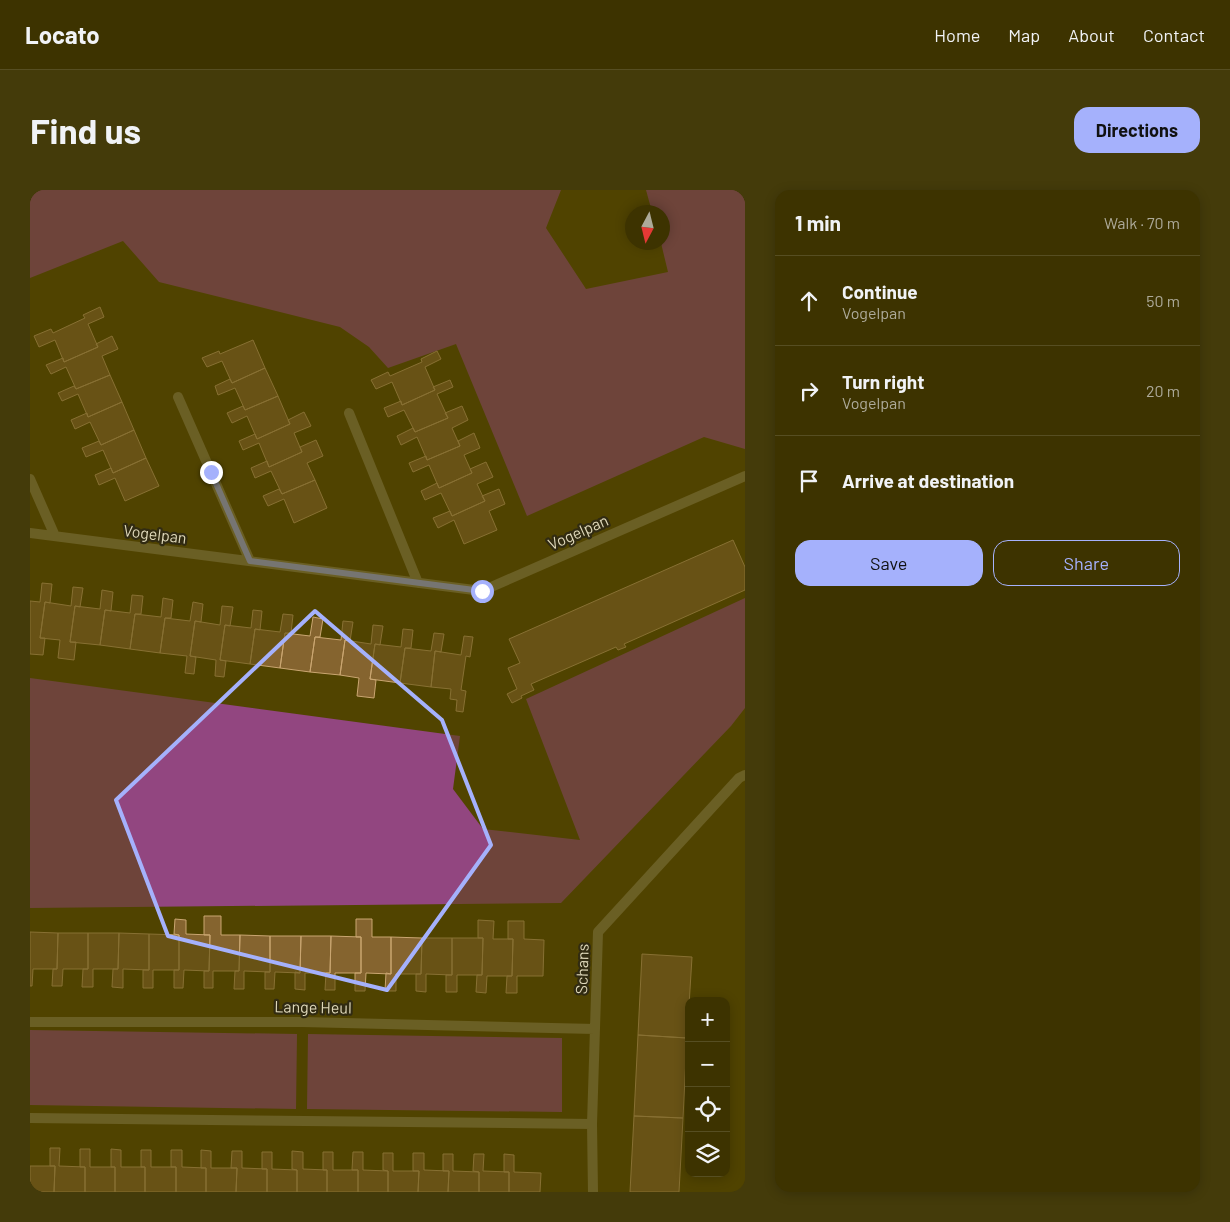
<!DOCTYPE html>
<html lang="en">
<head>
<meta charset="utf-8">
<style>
	:root { --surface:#3d3300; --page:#443b0a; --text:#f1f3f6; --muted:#adaa99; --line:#564e22; --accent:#a5b1fc }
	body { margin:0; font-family:Barlow,sans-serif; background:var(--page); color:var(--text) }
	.controls { position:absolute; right:15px; bottom:15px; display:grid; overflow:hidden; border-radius:10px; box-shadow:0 2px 12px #0003 }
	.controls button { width:45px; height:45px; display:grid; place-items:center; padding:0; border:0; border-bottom:1px solid var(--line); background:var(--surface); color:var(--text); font:25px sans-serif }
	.compass { position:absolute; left:595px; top:15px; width:45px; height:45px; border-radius:50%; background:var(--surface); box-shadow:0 2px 12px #0003; rotate:187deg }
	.stop { position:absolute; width:15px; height:15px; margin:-11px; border:4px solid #a5b1fc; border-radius:50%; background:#fff }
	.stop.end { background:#a5b1fc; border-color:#fff; box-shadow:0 1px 5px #0008 }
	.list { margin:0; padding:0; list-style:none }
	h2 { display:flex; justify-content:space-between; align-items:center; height:65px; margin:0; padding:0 20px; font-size:21px }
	h2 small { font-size:16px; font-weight:400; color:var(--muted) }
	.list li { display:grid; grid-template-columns:32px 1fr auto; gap:15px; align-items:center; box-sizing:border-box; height:90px; padding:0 20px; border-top:1px solid var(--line) }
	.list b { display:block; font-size:19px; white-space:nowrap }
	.list p { margin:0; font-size:16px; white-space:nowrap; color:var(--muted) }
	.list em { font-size:16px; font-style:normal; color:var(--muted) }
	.actions { display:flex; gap:10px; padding:15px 20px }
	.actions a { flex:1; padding:11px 0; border:1px solid var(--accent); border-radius:15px; text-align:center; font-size:18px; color:var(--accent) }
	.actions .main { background:var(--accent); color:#111 }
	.icon { flex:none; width:28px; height:28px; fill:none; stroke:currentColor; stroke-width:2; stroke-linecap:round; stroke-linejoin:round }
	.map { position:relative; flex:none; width:715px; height:1002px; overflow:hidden; border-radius:15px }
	header { display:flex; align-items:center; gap:30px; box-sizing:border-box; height:70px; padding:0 25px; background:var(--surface); border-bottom:1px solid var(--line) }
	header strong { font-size:24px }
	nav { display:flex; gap:28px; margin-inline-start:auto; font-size:18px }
	.intro { display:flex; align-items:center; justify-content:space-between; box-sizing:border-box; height:120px; padding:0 30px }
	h1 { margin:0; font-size:35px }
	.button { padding:12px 22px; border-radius:15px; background:var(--accent); color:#111; font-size:18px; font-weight:700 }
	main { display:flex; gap:30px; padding:0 30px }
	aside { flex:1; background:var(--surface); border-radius:15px; box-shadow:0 2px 12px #0003 }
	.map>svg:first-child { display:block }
	.green { fill:#924680 }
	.building { fill:#85642f; stroke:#caa671 }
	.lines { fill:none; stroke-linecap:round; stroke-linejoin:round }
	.minor { stroke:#8b8050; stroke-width:10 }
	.route { stroke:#a5b1fc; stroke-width:6 }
	.marked { fill:none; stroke:#a5b1fc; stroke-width:4; stroke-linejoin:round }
	.labels { text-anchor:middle; stroke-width:4.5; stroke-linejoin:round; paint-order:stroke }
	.street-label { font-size:16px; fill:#dfd8ba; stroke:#312b12 }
</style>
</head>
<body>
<header>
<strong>Locato</strong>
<nav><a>Home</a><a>Map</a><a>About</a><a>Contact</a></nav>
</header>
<div class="intro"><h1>Find us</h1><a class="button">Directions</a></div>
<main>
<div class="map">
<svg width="715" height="1002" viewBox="0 0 715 1002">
	<rect width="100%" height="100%" fill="#514400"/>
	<path class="green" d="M 0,0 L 531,0 L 516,38 L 556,99 L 638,82 L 631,53 L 632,52 L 632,22 L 622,22 L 616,0 L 715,0 L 715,259 L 674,247 L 497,326 L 426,154 L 358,178 L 339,157 L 310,137 L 129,92 L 93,51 L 0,88 Z
		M 715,408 L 715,518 L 701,536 L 531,713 L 0,718 L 0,488 L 430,546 L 423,599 L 453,639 L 550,650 L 496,509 Z
		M 0,840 L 267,844 L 266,919 L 0,915 Z
		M 278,844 L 532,848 L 532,922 L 277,919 Z"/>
	<path class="building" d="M 70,117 L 74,127 L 58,134 L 68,157 L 34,172 L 25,150 L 9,157 L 4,146 L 21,139 L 23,143 L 55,128 L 53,125 Z
		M 82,146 L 88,159 L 72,166 L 80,185 L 46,199 L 36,177 L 21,184 L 16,175 L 33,168 L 34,172 L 68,157 L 66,154 Z
		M 223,150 L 235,178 L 202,193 L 192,171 L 177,177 L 172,168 L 189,161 L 190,164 Z
		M 407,161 L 411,169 L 395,177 L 405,200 L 372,215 L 362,192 L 346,199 L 341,190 L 358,182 L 360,186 L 392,172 L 391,169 Z
		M 235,178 L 248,206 L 215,220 L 205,198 L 188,205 L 185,196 L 200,189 L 202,193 Z
		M 80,185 L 92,212 L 58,227 L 48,204 L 32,211 L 28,203 L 44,196 L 46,199 Z
		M 420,190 L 423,197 L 407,204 L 418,228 L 385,242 L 374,220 L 358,227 L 354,218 L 371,211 L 372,215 L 405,200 L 403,197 Z
		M 248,206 L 260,234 L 227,249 L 217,226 L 202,233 L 197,223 L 213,216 L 215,220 Z
		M 92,212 L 104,240 L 71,255 L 60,232 L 45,239 L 41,230 L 57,223 L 58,227 Z
		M 432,216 L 438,230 L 422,238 L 430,256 L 397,270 L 387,247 L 371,255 L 367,246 L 383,238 L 385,242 L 418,228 L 415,223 Z
		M 274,222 L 281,236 L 264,243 L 272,262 L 239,277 L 229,253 L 213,260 L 209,251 L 225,244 L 227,249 L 260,234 L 258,230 Z
		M 104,240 L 116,268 L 83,283 L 73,260 L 56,267 L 52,258 L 69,251 L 71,255 Z
		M 444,243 L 450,258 L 434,265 L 442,283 L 409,298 L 399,275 L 383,282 L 379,273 L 396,266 L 397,270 L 430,256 L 428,251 Z
		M 286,250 L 293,266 L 277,273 L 285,290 L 252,304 L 241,281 L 225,288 L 221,278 L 237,271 L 239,277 L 272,262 L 270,257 Z
		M 116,268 L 129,296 L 95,311 L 85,288 L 69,295 L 65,285 L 81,278 L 83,283 Z
		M 456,272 L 463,287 L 447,294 L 455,311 L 422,326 L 411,303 L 395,310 L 391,301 L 407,293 L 409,298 L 442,283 L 440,279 Z
		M 285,290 L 297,318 L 264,333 L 254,309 L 238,316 L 233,306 L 249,299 L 252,304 Z
		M 469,299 L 475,314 L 459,321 L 467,340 L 434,354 L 424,330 L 408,338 L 403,328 L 420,321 L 422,326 L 455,311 L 452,306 Z
		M 703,350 L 715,377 L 715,400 L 594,454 L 596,457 L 588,460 L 586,457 L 501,494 L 504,500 L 491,506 L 492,508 L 482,513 L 477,504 L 487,499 L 478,478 L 490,473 L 479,449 Z
		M 12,393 L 22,394 L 20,413 L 15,412 L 10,448 L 15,448 L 13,465 L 0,464 L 0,411 L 10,412 Z
		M 43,397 L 53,398 L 50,417 L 45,416 L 40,452 L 46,452 L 44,470 L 28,468 L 30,450 L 10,448 L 15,412 L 41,416 Z
		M 72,400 L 83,402 L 81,421 L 75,420 L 70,455 L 40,452 L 45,416 L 70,419 Z
		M 102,405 L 113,406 L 111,424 L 105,424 L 100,459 L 70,455 L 75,420 L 100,423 Z
		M 133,408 L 143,410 L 141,428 L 135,428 L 130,463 L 100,459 L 105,424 L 131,427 Z
		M 163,412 L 173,414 L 171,432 L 165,431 L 160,466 L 166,467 L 164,484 L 155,483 L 157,466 L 130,463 L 135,428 L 160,431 Z
		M 192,416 L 203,417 L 200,436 L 195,435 L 190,470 L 196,471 L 194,487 L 185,486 L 186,470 L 160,466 L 165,431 L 190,435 Z
		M 223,420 L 232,421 L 230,440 L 225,439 L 220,474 L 190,470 L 195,435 L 221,438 Z
		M 253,424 L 263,425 L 261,443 L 255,443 L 250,478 L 220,474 L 225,439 L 250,442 Z
		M 283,427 L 293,429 L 290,447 L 285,447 L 280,482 L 250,478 L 255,443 L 280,446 Z
		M 313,431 L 323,432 L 320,451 L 315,450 L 310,485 L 280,482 L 285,447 L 311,450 Z
		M 343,435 L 353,436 L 350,455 L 345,454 L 340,489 L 346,490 L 344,508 L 327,506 L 329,488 L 310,485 L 315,450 L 341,454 Z
		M 373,439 L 383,440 L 381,458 L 375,458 L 370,493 L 340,489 L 345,454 L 371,457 Z
		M 404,443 L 414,444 L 411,462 L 405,461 L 401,497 L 370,493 L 375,458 L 401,461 Z
		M 434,446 L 443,447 L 440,467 L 436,466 L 431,500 L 436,501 L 433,522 L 426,521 L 427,510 L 420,509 L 421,499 L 401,497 L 405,461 L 431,465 Z
		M 174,726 L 191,726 L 191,745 L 210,745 L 209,781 L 183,781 L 183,798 L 174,798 L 174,781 L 179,781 L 180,745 L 174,745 Z
		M 145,729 L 156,730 L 156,744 L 180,745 L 179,781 L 154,780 L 153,798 L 144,798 L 144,780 L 149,780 L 149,745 L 144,744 Z
		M 326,729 L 342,729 L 342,747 L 361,747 L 361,784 L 336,783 L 335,801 L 325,801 L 325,783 L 331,783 L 331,747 L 326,747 Z
		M 448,730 L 464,731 L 463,749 L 483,749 L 482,786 L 457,786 L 456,803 L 446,802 L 447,785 L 452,785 L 453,748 L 448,748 Z
		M 478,731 L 494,731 L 494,749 L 514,750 L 513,786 L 487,786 L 487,803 L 476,803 L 477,786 L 482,786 L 483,749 L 478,749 Z
		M 0,742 L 28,743 L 27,779 L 3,779 L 2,796 L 0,796 Z
		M 28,743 L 58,743 L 58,779 L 33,779 L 32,796 L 22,796 L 23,779 L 27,779 Z
		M 58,743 L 89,743 L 88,779 L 63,779 L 63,797 L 52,797 L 53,779 L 58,779 Z
		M 89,743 L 119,744 L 119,780 L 93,779 L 93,798 L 82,797 L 83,779 L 88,779 Z
		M 119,744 L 149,745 L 149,780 L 123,780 L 123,798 L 113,798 L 113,780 L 119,780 Z
		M 210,745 L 240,746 L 240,782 L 214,781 L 214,799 L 204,799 L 205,781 L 209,781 Z
		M 240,746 L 271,746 L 270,783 L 245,782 L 244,799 L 235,799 L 235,782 L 240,782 Z
		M 271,746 L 301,746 L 300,783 L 275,783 L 275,800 L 265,799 L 265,782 L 270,783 Z
		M 301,746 L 331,747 L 331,783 L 305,783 L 305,800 L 295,800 L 296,783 L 300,783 Z
		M 361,747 L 392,748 L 391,784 L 366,784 L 366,801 L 355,801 L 356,783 L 361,784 Z
		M 392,748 L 422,748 L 422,785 L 396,784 L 396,802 L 386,801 L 386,784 L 391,784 Z
		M 422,748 L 453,748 L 452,785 L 427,785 L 427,802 L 416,802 L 416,785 L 422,785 Z
		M 612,764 L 662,767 L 657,848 L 608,845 Z
		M 608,845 L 657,848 L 653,928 L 604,926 Z
		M 604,926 L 653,928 L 649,1002 L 600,1002 Z
		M 20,958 L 30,958 L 29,976 L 55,977 L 55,1002 L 24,1002 L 25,976 L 20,976 Z
		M 50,959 L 60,959 L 60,977 L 85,977 L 85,1002 L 55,1002 L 55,977 L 50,977 Z
		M 81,959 L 91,960 L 91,977 L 115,977 L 115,1002 L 85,1002 L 85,977 L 81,977 Z
		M 111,960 L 121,960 L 121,977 L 146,977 L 146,1002 L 115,1002 L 115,977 L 111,977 Z
		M 141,960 L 152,960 L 152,977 L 176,978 L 176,1002 L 146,1002 L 146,977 L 141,977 Z
		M 171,960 L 181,961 L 181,978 L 207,978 L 206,1002 L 176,1002 L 176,978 L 171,978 Z
		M 202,961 L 212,961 L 212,978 L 237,979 L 237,1002 L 206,1002 L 207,978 L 201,978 Z
		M 262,961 L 273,962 L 273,979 L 297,980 L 297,1002 L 267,1002 L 267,980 L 262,979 Z
		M 232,962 L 242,962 L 242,979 L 267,980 L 267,1002 L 237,1002 L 237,979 L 232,979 Z
		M 293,962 L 303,962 L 303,980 L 328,980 L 328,1002 L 297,1002 L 297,980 L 293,980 Z
		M 323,962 L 333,962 L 333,980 L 358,981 L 358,1002 L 328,1002 L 328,980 L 322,980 Z
		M 353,963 L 363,963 L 363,981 L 389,981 L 388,1002 L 358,1002 L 358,981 L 353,980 Z
		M 383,963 L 394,963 L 394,980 L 419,981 L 418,1002 L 388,1002 L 389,981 L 383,981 Z
		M 413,964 L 423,964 L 423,981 L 449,982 L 449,1002 L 418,1002 L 419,981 L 413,981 Z
		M 444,964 L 454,964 L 453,981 L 479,982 L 479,1002 L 449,1002 L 449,982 L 443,981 Z
		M 474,964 L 484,965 L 484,982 L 511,983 L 510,1002 L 479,1002 L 479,982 L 474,982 Z
		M 0,976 L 25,976 L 24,1002 L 0,1002 Z"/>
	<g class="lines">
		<path class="minor" d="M 148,207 L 220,371
			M 319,223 L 388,393
			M 0,289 L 25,346
			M 0,343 L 452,401 L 715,286
			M 0,832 L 273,832 L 565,839
			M 0,928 L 562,934
			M 563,1002 L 562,934 L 568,742 L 709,588 L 715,585"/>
	</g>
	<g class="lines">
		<path class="route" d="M 181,282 L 220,371 L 452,401"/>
	</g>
	<path d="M0 0H715V1002H0ZM 285,421 L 412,530 L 461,655 L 357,800 L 138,746 L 86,610 Z" fill="#514400" fill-opacity=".55" fill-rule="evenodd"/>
	<path class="marked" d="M 285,421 L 412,530 L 461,655 L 357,800 L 138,746 L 86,610 Z"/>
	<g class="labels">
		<g class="street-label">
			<text transform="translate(548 342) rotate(-24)" y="6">Vogelpan</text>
			<text transform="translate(125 344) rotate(7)" y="6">Vogelpan</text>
			<text transform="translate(552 779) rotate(-88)" y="6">Schans</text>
			<text transform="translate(283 817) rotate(1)" y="6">Lange Heul</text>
		</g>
	</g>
</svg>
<div class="controls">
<button>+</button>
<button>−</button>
<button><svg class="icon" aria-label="locate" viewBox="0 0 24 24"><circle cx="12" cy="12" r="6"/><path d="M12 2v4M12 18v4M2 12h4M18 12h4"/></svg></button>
<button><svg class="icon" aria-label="layers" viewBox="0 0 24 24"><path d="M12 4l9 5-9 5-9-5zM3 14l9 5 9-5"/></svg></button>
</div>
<svg class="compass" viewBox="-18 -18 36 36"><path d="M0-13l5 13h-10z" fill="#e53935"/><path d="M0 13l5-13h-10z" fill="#adaa99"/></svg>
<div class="stop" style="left:452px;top:401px"></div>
<div class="stop end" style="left:181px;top:282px"></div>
</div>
<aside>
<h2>1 min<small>Walk · 70 m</small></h2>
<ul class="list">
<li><svg class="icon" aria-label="ahead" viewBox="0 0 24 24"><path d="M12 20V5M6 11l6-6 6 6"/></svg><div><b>Continue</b><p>Vogelpan</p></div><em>50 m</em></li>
<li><svg class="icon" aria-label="right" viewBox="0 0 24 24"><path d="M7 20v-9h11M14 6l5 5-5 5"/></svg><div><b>Turn right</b><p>Vogelpan</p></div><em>20 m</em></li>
<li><svg class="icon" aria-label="arrive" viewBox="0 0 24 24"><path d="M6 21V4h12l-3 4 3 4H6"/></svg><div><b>Arrive at destination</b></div></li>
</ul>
<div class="actions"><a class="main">Save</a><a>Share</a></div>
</aside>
</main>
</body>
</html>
